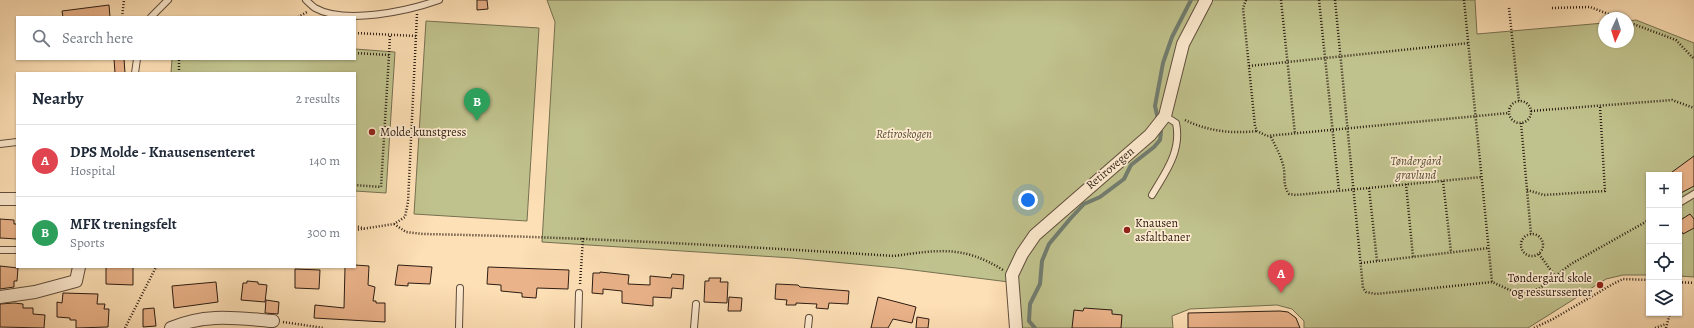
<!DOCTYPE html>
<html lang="en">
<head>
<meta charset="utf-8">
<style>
	:root { --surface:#fff; --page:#f6f6f7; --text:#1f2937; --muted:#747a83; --line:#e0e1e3; --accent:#d93025 }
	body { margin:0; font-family:Alegreya,serif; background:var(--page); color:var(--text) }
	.controls { position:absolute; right:12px; bottom:12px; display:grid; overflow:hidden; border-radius:0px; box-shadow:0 1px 3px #0004 }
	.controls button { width:36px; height:36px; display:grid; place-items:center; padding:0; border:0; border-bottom:1px solid var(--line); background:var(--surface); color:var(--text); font:20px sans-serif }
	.compass { position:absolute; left:1598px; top:12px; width:36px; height:36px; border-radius:50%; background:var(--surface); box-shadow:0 1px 3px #0004; rotate:184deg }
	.you { position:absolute; left:1028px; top:200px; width:14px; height:14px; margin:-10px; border:3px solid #fff; border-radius:50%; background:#1a73e8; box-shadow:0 0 0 6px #1a73e833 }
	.badge { display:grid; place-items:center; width:26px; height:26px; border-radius:50%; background:var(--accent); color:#fff; font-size:13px; font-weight:700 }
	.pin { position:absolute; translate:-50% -33px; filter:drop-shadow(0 1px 2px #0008) }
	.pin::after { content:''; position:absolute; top:21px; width:14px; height:12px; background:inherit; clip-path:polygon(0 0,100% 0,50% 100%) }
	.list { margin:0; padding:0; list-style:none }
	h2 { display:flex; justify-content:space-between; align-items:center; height:52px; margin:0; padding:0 16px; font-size:17px }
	h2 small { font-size:13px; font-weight:400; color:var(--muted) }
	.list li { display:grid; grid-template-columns:26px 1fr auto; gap:12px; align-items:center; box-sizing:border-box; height:72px; padding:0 16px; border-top:1px solid var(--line) }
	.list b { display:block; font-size:15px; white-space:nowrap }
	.list p { margin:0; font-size:13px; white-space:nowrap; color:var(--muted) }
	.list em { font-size:13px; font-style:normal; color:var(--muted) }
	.icon { flex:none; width:22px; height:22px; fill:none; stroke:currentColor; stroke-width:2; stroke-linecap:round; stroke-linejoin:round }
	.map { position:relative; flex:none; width:1694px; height:328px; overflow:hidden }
	.search { position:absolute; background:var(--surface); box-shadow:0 1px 3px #0004; left:16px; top:16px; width:340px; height:44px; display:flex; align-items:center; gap:10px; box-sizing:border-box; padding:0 14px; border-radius:0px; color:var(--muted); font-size:15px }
	.panel { position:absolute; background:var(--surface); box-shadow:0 1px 3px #0004; left:16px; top:72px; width:340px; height:196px; border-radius:0px }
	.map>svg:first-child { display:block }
	.green { fill:#c0c28d; stroke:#767050 }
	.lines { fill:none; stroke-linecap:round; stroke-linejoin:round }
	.stream { stroke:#727d6f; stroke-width:4 }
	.building { fill:#ebb38a; stroke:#2c1d13 }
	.service-casing { stroke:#604e3c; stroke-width:8 }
	.minor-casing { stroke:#604e3c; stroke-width:14 }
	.path { stroke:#2c1d13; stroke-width:2.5; stroke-dasharray:1 2; stroke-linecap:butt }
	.service { stroke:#feebd0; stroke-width:6 }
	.minor { stroke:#feebd0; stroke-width:12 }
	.poi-dot { fill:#8f2418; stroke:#feebd0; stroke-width:1.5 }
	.labels { text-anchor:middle; stroke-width:3.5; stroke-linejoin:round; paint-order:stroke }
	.poi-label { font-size:12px; fill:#2c1d13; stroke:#feebd0; text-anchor:start }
	.park-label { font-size:12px; font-style:italic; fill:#584f38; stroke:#feebd0 }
	.street-label { font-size:12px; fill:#2c1d13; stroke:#feebd0 }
</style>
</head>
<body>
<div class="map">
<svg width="1694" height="328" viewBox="0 0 1694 328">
	<rect width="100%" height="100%" fill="#fee0b6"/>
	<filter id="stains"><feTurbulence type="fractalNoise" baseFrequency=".005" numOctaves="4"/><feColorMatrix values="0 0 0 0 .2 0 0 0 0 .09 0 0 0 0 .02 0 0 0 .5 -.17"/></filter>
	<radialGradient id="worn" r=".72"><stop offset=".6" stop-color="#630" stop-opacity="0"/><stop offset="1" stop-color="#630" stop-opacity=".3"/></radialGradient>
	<path class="green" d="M 547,0 L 1475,0 L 1477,34 L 1604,23 L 1604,42 L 1628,42 L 1628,21 L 1636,20 L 1694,43 L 1694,277 L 1679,276 L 1679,175 L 1649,175 L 1649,275 L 1623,275 L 1606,279 L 1528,328 L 1304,328 L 1304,321 L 1292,309 L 1277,305 L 1190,309 L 1172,316 L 1173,328 L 1021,328 L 1017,283 L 897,268 L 792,258 L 542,242 L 555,22 Z
		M 426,21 L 539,28 L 527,221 L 414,214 Z
		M 355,49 L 395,52 L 386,193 L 355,191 L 355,73 L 171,73 L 172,59 L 355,59 Z"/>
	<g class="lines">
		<path class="stream" d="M 1035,328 L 1029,321 L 1030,304 L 1040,284 L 1042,261 L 1049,244 L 1070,219 L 1084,204 L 1100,197 L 1124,179 L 1131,165 L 1154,147 L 1160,140 L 1161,132 L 1155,106 L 1163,63 L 1172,37 L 1191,0"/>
	</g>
	<path class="building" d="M 477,0 L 487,0 L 488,9 L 477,10 Z
		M 109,5 L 110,17 L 63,17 L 62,11 Z
		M 114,59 L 124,59 L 125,73 L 115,73 Z
		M 1694,156 L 1694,186 L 1679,194 L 1679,175 L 1668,175 Z
		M 1690,214 L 1694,219 L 1694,228 L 1683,234 L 1679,227 L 1679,221 Z
		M 0,219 L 14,220 L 14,224 L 17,224 L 17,239 L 0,238 Z
		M 355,265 L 369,266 L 368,285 L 375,287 L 373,301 L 376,301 L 376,303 L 385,303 L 385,322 L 314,318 L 315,305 L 344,308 L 345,267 L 355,267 Z
		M 398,265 L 432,267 L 430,284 L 408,283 L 408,286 L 395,285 Z
		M 0,266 L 18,268 L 17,281 L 14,281 L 14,287 L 0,289 Z
		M 106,267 L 133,267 L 133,285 L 106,284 Z
		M 488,267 L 569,270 L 568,289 L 537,288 L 536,298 L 522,297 L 522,293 L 501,291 L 501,285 L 487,284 Z
		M 295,269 L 320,270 L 319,289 L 295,288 Z
		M 600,272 L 629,275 L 628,284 L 650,285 L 650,276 L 671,278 L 672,274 L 684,275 L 683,289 L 672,288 L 671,298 L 653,297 L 653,306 L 622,303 L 622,291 L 603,289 L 603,294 L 592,293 L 593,273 L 600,273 Z
		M 709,278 L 721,278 L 720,282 L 728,282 L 727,303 L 704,302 L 705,281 L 709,281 Z
		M 247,281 L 258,282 L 258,284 L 267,285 L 265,302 L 241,300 L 243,283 L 247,283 Z
		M 216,282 L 218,302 L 174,308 L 172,286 Z
		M 776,284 L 798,285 L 800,287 L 849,291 L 848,304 L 829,303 L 828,309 L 816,308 L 817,304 L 796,303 L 796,305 L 786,305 L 787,300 L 775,299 Z
		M 63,293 L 98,294 L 97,304 L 105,304 L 104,309 L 109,309 L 108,327 L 76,328 L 76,320 L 70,320 L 70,318 L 57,317 L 57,302 L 62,303 Z
		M 729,297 L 742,298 L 741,311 L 728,311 Z
		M 878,297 L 916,307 L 912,323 L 893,319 L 888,328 L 871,328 Z
		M 266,300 L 279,302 L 278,314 L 265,313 Z
		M 14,303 L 23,304 L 23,308 L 33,308 L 33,314 L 45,315 L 44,328 L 0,327 L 0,304 Z
		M 154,308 L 156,326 L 143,327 L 143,309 Z
		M 1084,308 L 1112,310 L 1112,314 L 1122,315 L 1121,328 L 1072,328 L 1074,310 L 1083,311 Z
		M 1280,311 L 1288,312 L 1296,318 L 1300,328 L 1188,328 L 1188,313 Z
		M 917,317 L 929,319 L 928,328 L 916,328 Z"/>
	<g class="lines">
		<g class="service-casing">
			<path id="service" d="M 306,0 C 309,3 312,6 315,8 C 345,25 408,11 439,0
				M 151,17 L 168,0
				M 135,73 L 137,59
				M 0,144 L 17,142
				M 1152,195 C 1165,173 1182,151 1176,123 L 1165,116
				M 1679,203 L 1694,194
				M 0,250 L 17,250
				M 459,328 L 460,288
				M 578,328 L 579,293
				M 694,328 L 696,304
				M 808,328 L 809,318"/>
		</g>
		<g class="minor-casing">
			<path id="minor" d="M 0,199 L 17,199
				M 0,297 L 35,292 L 76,281 L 79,267
				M 171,328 C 206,313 236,318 273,321
				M 1016,328 L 1012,275 L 1022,254 L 1035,235 L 1150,135 L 1165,116 L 1183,44 L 1206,0"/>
		</g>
		<path class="path" d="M 1246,0 L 1243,8 L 1255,126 L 1257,131 L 1267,136 L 1509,113
			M 1281,0 L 1295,134
			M 1319,0 L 1339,191
			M 1335,0 L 1363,288 L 1366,292 L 1376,294 L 1492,282 L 1514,292 L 1530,292 L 1540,288 L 1571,264 L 1649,220
			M 1464,0 L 1492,282
			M 1509,8 L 1519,101
			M 1552,8 L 1590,7 L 1619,18
			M 122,17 L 124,0
			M 298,17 L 307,12
			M 1628,22 L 1676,40 L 1694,59
			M 355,33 L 416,36
			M 355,53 L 389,55 L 381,187 L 355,185
			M 389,55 L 390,35
			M 1249,66 L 1469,43
			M 179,73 L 179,59
			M1509 112a11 11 0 1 1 22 0a11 11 0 1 1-22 0Z
			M 1531,111 L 1672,100 L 1694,108
			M 1185,120 C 1207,131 1232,134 1257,131
			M 1521,123 L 1531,234
			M 1271,137 C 1276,147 1282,158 1284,169 C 1285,178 1283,186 1289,194 L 1296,195 L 1482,177
			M 1443,181 L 1451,252
			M 1406,184 L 1413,257
			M 1369,188 L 1377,261
			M 1527,190 L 1544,195 L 1605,191 L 1600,106
			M 394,224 L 406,232 L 423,234 C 580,237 737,246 894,256 C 938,250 963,245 1003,270
			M 355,226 L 366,229
			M 355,230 L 394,224 L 405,217 L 408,202 L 417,14
			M1521 245a11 11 0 1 1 22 0a11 11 0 1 1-22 0Z
			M 1539,254 L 1555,276
			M 1361,263 L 1489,248
			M 1679,282 L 1694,283
			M 580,284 L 583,238
			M 1679,289 L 1682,282
			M 283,322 L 324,328
			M 125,328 L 156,267
			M 1534,328 L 1553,319 L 1613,284 L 1623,279 L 1649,280
			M 1655,328 L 1666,324
			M 1666,328 L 1670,313"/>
		<use href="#service" class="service"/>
		<use href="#minor" class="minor"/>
	</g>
	<g class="poi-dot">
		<circle cx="372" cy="132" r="4"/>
		<circle cx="1127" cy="230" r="4"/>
		<circle cx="1600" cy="285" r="4"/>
	</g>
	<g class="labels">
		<g class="poi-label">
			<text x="380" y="136">Molde kunstgress</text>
			<text x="1135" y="227">Knausen<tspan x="1135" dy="14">asfaltbaner</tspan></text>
			<text x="1592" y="282" text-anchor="end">Tøndergård skole<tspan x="1592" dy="14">og ressurssenter</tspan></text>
		</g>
		<g class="park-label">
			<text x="904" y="138">Retiroskogen</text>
			<text x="1416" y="165">Tøndergård<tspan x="1416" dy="14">gravlund</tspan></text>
		</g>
		<g class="street-label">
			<text transform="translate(1110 168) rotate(-40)" y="4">Retirovegen</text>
		</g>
	</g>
	<rect width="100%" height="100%" filter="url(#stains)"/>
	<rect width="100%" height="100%" fill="url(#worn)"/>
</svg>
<div class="controls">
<button>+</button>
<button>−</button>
<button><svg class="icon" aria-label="locate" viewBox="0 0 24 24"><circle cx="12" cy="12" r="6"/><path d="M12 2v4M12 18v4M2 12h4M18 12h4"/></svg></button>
<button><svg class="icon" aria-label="layers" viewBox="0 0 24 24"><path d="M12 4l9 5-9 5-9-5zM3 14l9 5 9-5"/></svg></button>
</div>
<svg class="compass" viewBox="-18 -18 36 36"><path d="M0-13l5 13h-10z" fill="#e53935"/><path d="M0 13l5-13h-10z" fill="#747a83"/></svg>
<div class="you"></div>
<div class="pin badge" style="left:1281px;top:293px;background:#e0444e">A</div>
<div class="pin badge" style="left:477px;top:121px;background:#2e9e5b">B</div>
<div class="search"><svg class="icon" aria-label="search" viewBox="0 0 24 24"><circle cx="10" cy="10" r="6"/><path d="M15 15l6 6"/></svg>Search here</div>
<section class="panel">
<h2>Nearby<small>2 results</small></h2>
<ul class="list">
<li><span class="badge" style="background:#e0444e">A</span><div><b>DPS Molde - Knausensenteret</b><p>Hospital</p></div><em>140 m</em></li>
<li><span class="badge" style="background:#2e9e5b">B</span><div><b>MFK treningsfelt</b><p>Sports</p></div><em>300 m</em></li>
</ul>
</section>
</div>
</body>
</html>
